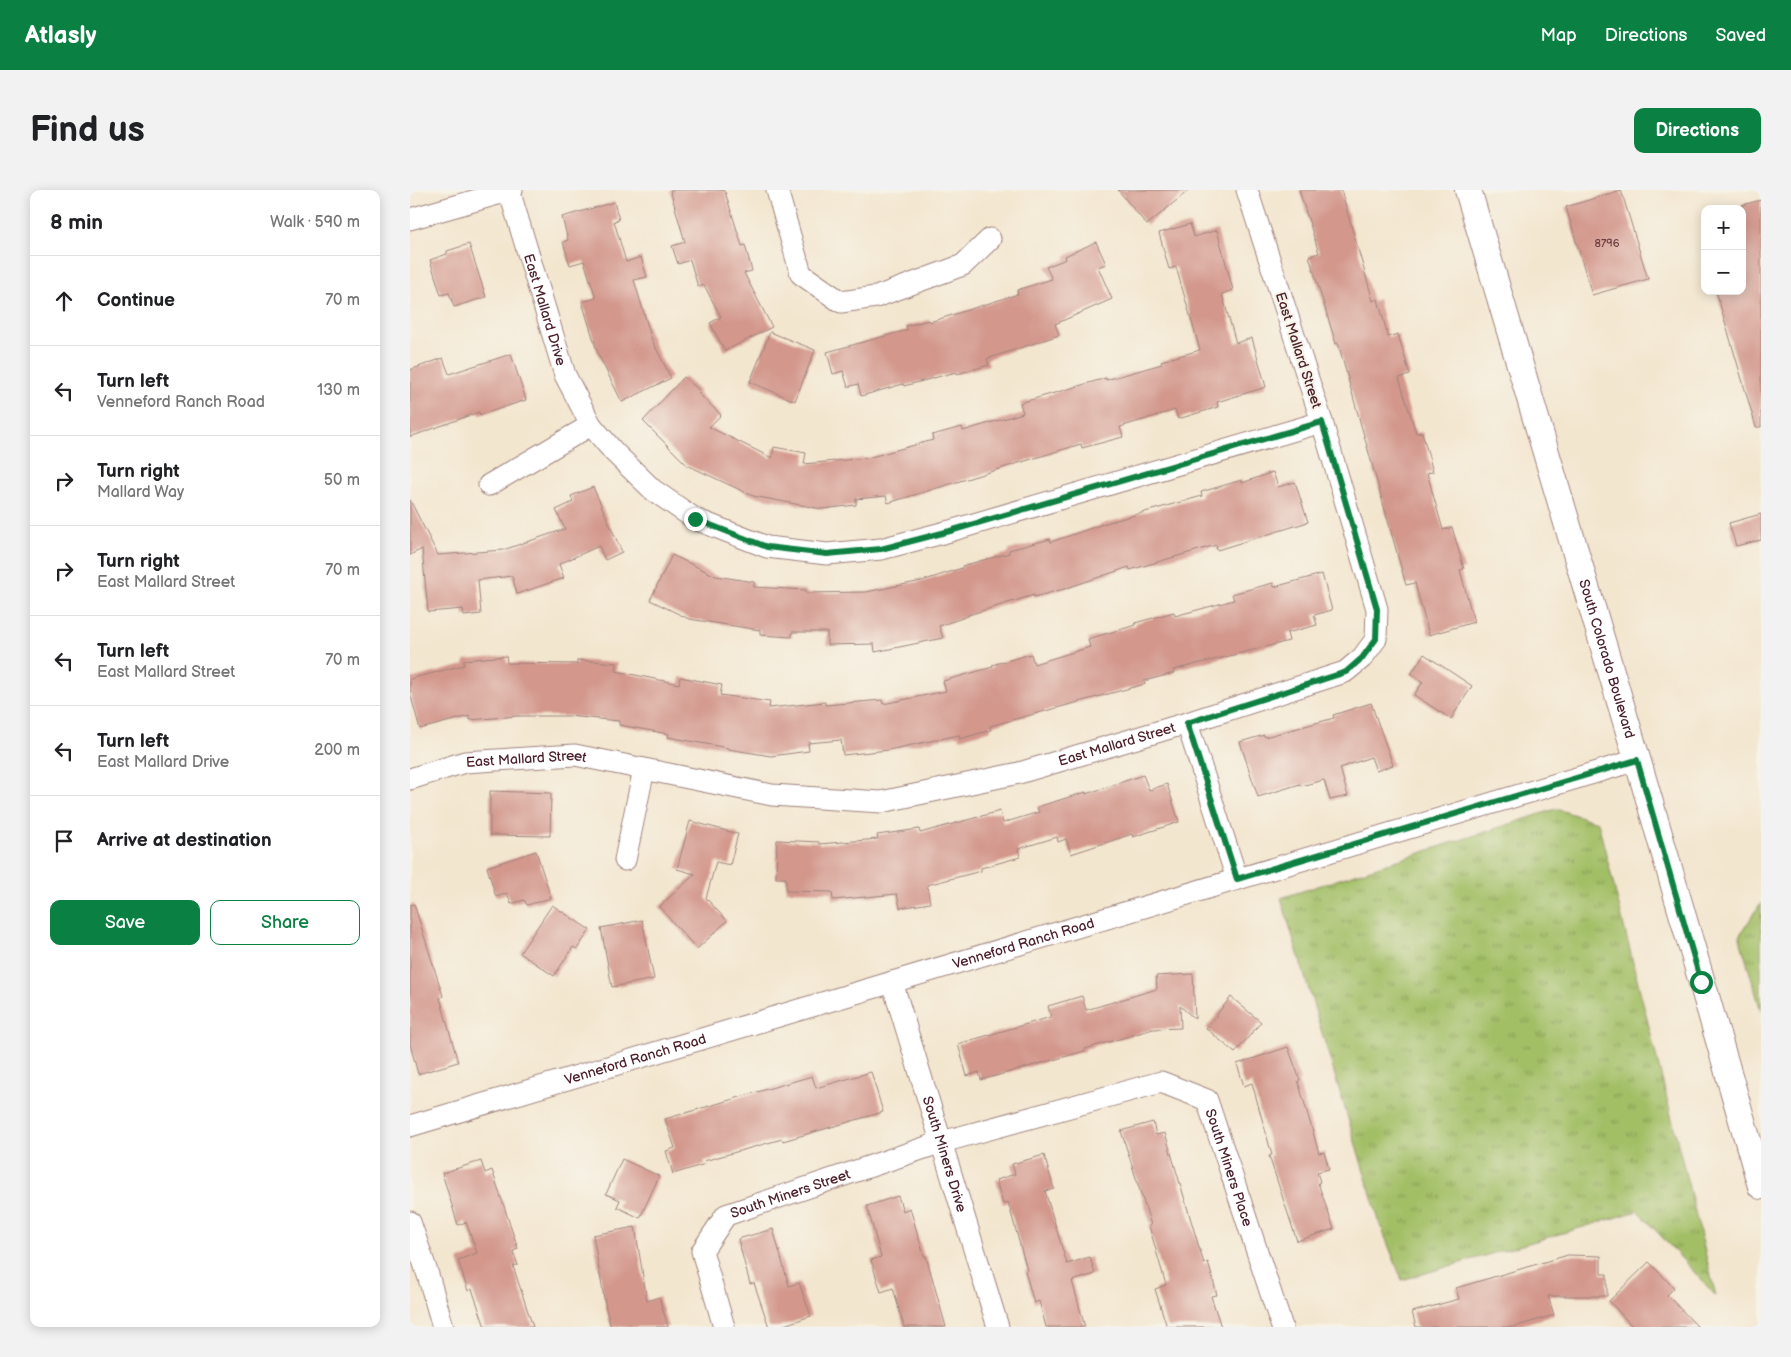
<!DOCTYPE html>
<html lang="en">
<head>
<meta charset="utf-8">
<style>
	:root { --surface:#fff; --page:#f2f2f2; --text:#202124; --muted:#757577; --line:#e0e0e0; --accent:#0b8043 }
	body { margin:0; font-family:"Balsamiq Sans",sans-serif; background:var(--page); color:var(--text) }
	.controls { position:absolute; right:15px; top:15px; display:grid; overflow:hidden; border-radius:10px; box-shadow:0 2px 12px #0003 }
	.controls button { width:45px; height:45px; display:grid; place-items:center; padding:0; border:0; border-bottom:1px solid var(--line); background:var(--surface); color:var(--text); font:25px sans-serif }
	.stop { position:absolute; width:15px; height:15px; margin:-11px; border:4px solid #0b8043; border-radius:50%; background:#fff }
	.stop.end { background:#0b8043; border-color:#fff; box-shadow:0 1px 5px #0008 }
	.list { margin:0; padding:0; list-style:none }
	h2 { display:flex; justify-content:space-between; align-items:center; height:65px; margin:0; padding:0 20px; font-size:21px }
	h2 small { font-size:16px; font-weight:400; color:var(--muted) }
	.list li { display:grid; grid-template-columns:32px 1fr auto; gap:15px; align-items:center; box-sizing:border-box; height:90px; padding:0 20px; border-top:1px solid var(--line) }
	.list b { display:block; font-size:19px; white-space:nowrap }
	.list p { margin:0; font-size:16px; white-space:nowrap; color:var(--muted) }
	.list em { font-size:16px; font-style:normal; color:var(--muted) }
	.actions { display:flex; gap:10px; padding:15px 20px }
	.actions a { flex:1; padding:11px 0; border:1px solid var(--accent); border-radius:10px; text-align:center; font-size:18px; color:var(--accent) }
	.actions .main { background:var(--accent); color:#fff }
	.icon { flex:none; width:28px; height:28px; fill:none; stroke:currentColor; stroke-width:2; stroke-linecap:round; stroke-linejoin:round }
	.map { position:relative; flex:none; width:1351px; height:1137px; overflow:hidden; border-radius:10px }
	header { display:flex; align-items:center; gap:30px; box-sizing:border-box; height:70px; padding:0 25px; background:var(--accent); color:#fff }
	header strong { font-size:24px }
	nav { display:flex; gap:28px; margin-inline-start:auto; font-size:18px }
	.intro { display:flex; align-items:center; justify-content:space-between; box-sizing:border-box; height:120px; padding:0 30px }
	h1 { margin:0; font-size:35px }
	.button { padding:12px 22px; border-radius:10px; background:var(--accent); color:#fff; font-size:18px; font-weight:700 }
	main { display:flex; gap:30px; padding:0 30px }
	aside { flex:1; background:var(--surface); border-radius:10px; box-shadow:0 2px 12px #0003 }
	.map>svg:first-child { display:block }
	.grass { fill:url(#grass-tufts); stroke:#766f48 }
	.building { fill:#d3978c }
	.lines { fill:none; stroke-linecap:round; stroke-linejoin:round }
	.minor-casing { stroke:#9e827d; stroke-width:23 }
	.major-casing { stroke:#9e827d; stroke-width:28 }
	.minor { stroke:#fff; stroke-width:21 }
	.major { stroke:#fff; stroke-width:26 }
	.route { stroke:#0b8043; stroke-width:6 }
	.labels { text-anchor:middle; stroke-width:4.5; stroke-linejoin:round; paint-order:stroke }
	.number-label { font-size:11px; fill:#6c3d43 }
	.street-label { font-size:14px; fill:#4a1f2b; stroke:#f7f3e8 }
</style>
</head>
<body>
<header>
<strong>Atlasly</strong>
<nav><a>Map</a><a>Directions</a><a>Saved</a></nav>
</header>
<div class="intro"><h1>Find us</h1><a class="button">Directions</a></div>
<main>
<aside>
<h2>8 min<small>Walk · 590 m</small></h2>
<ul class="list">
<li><svg class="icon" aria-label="ahead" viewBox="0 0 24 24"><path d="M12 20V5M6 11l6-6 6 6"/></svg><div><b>Continue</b></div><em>70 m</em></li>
<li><svg class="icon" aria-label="left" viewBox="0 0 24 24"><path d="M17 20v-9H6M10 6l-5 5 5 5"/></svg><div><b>Turn left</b><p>Venneford Ranch Road</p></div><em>130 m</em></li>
<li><svg class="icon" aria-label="right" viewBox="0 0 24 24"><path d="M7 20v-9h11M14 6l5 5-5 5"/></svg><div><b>Turn right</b><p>Mallard Way</p></div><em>50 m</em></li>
<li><svg class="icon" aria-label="right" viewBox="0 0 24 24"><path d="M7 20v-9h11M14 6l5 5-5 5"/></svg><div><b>Turn right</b><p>East Mallard Street</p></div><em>70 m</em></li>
<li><svg class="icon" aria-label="left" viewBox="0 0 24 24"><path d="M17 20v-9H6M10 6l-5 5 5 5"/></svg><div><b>Turn left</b><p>East Mallard Street</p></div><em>70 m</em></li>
<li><svg class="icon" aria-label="left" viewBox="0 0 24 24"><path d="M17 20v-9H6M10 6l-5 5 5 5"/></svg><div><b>Turn left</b><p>East Mallard Drive</p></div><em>200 m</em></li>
<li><svg class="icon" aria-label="arrive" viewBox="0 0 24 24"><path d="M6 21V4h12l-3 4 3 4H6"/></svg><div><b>Arrive at destination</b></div></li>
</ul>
<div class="actions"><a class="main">Save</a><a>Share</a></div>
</aside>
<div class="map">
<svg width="1351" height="1137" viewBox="0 0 1351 1137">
	<defs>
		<pattern id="grass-tufts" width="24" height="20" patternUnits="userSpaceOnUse" patternTransform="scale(1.25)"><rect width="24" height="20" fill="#a3bf66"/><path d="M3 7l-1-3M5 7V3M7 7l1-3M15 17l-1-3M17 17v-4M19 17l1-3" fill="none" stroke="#879b54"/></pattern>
	</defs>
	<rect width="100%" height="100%" fill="#f7f3e8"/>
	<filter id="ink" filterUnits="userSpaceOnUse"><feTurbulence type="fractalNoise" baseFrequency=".02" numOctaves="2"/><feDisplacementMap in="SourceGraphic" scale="10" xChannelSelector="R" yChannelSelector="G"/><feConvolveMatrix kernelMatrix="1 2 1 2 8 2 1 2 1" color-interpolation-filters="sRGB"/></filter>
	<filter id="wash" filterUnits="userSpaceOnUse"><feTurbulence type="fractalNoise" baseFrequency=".0096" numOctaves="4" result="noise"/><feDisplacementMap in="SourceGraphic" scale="20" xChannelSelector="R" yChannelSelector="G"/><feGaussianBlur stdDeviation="1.12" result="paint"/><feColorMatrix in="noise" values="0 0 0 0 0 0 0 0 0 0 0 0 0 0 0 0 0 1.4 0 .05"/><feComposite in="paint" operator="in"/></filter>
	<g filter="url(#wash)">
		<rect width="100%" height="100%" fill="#f3e6cf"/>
		<path class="grass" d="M 1146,619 L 1188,632 L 1306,1106 L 1228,1021 L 992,1090 L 970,1034 L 871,708 Z
			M 1351,713 L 1351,821 L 1329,746 Z"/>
		<g id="blocks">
			<path class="building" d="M 260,0 L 313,0 L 315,2 L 332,56 L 335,55 L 342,81 L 334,83 L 362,137 L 315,161 L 300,133 L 311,127 L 294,95 L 288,97 L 280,70 L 268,74 L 262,56 L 275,52 Z
				M 708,0 L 779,0 L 737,35 Z
				M 889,0 L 931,0 L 963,111 L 968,109 L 978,147 L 988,144 L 1000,185 L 989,188 L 1006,243 L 1012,242 L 1023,282 L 1017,283 L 1033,340 L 1042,337 L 1054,379 L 1050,380 L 1064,432 L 1019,445 L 1005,393 L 996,395 L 928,153 L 926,154 L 899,66 L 909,63 Z
				M 1211,0 L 1238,89 L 1182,105 L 1156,17 Z
				M 1351,10 L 1351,237 L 1346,237 L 1306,101 L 1332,101 L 1332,15 Z
				M 204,12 L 209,30 L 204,31 L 216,72 L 231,67 L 237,87 L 224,90 L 242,150 L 261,188 L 212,212 L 188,164 L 172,112 L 186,108 L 174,71 L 160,75 L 153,52 L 158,50 L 152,27 Z
				M 780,34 L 784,47 L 807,40 L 823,100 L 812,104 L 826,153 L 842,148 L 856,197 L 807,212 L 808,217 L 768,229 L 765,220 L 710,237 L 713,247 L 672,258 L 671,254 L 478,313 L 476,306 L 446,309 L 446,315 L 412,319 L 343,306 L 277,275 L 233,231 L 274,187 L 290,201 L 288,203 L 311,225 L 299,237 L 362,268 L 364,257 L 396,263 L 394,274 L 457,268 L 523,250 L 522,245 L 552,237 L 553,241 L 613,223 L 610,213 L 696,188 L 696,190 L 752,174 L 751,171 L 790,160 L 766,77 L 759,79 L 749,43 Z
				M 686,52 L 696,74 L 688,77 L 702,109 L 645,134 L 649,145 L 577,169 L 579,175 L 547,184 L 546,182 L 494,196 L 493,194 L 451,206 L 448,194 L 438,197 L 433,181 L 423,184 L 417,162 L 497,140 L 496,136 L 519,130 L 520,132 L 608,104 L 607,100 L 642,89 L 636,77 L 656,69 L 655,66 Z
				M 59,54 L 76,107 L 44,117 L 39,103 L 31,105 L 20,70 L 37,64 L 37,61 Z
				M 360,142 L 405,160 L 385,211 L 340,192 Z
				M 101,164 L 116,210 L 70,225 L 69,222 L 0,247 L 0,180 L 33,168 L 39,184 Z
				M 863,282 L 868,297 L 885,292 L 898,332 L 807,360 L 806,355 L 720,380 L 719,377 L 654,399 L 624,407 L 624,405 L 558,425 L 558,426 L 529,436 L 533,448 L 465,462 L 464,454 L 417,455 L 417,442 L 382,442 L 382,447 L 350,445 L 350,440 L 279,429 L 240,410 L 262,365 L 306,386 L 344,392 L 344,397 L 396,400 L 396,403 L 456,402 L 512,391 L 552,378 L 552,376 L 599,363 L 599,360 L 640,349 L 641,352 L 696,333 L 792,306 L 791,302 L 832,290 L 832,293 Z
				M 183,297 L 212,362 L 195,370 L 189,356 L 149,374 L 154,388 L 107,404 L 102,386 L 68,390 L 71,424 L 54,426 L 53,419 L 18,422 L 12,359 L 0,365 L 0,310 L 28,365 L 93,360 L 155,339 L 146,320 L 163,312 L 161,306 Z
				M 1351,324 L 1351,350 L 1326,356 L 1319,333 Z
				M 912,384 L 922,420 L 904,425 L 907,435 L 877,443 L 879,451 L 763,480 L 764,483 L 734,491 L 735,494 L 580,536 L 581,540 L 550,549 L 549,545 L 478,560 L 433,565 L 431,550 L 398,553 L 399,561 L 361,566 L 318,559 L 318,558 L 258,547 L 259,544 L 209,535 L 209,531 L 159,526 L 107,526 L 60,530 L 59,526 L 10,539 L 0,503 L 0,489 L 54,475 L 54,470 L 96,466 L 97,473 L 167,474 L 167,470 L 207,473 L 206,481 L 269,494 L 270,487 L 312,495 L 310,505 L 360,512 L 359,518 L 415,512 L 415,515 L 472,510 L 473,514 L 536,501 L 533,491 L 583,477 L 582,475 L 621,464 L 624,474 L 680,457 L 678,449 L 726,435 L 725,433 L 764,422 L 765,426 L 824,410 L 822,404 L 863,393 L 864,397 Z
				M 1014,464 L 1062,496 L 1041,529 L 1004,505 L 1013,492 L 1001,484 Z
				M 961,513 L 983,575 L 966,581 L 961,567 L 930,578 L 938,606 L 920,610 L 914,590 L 891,596 L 890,594 L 848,607 L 830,552 L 854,545 L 855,547 L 924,528 L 923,525 Z
				M 733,585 L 739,600 L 757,594 L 769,632 L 723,647 L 722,644 L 661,664 L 656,649 L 648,652 L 647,647 L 608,659 L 610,667 L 571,678 L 571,681 L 517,695 L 520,713 L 490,718 L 487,704 L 423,710 L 422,702 L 376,701 L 376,688 L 366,688 L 367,650 L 409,652 L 409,654 L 468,649 L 467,645 L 509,639 L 510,643 L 590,621 L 593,633 L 629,622 L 627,617 L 676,602 L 676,604 Z
				M 80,601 L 141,603 L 140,646 L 80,645 Z
				M 280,631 L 328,644 L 320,675 L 306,672 L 296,708 L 317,731 L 287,759 L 249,717 L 285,684 L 267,679 Z
				M 126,661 L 141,708 L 117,715 L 114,710 L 101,714 L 97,703 L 86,707 L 77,677 Z
				M 4,714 L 33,806 L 30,808 L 48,872 L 8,884 L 0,854 L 0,715 Z
				M 142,715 L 180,740 L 167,759 L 163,757 L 144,786 L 110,763 Z
				M 232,730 L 244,789 L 202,797 L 191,738 Z
				M 783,784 L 785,829 L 770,816 L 771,838 L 743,839 L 675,859 L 675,861 L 571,890 L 569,882 L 557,886 L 548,854 L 641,827 L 638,816 L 672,806 L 676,820 L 747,799 L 746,786 Z
				M 821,807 L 851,832 L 825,863 L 796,838 Z
				M 878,857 L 890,890 L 888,891 L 909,963 L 914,962 L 919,979 L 907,982 L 910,992 L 908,993 L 924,1039 L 887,1051 L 859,966 L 862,965 L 842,893 L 834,896 L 827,874 Z
				M 461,882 L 473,922 L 373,951 L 372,949 L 294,971 L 295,974 L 263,984 L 256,961 L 265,958 L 255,929 L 402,886 L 406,898 Z
				M 743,932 L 746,945 L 755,943 L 794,1074 L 798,1072 L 807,1105 L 801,1106 L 811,1137 L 757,1137 L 745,1099 L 756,1095 L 739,1036 L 741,1035 L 711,941 Z
				M 634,965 L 644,999 L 635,1001 L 657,1074 L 680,1067 L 685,1084 L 662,1091 L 675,1137 L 636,1137 L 629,1111 L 624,1113 L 615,1081 L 617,1080 L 598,1012 L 593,1014 L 586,990 L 605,984 L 602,974 Z
				M 212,969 L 249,986 L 230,1028 L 207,1017 L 210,1010 L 196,1004 Z
				M 71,971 L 75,983 L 82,980 L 108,1059 L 103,1061 L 108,1075 L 103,1076 L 123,1137 L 75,1137 L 62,1099 L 58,1101 L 48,1070 L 67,1063 L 56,1032 L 48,1035 L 32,983 Z
				M 488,1006 L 493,1021 L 500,1018 L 514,1066 L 516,1066 L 536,1137 L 494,1137 L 483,1098 L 471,1102 L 461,1070 L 471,1067 L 457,1016 Z
				M 225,1037 L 237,1111 L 249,1107 L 258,1137 L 201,1137 L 196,1119 L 183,1045 Z
				M 363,1039 L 379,1096 L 389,1093 L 401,1126 L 368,1137 L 359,1137 L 344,1093 L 340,1094 L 328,1049 Z
				M 1158,1065 L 1191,1066 L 1191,1084 L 1197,1084 L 1197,1106 L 1138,1106 L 1144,1125 L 1104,1137 L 1006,1137 L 1002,1122 L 1049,1109 L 1046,1098 Z
				M 1239,1072 L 1264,1098 L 1257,1105 L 1288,1137 L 1223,1137 L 1199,1111 Z"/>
		</g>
	</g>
	<g filter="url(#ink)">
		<use href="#blocks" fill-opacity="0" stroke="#9e827d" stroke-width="1"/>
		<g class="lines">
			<g class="minor-casing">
				<g id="minor">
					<path id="s1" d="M 99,0 L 155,185 L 181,235 L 204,262 L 243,300 L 285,329 L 357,357 L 417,364 L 471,359 L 540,341 L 912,232"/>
					<path d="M 367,0 L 391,84 L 431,112 L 466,107 L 553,75 L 580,49"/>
					<path d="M 0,29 L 102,0"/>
					<path d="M 79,295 L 181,235"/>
					<path d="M 777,533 L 827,689"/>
					<path id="s2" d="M 0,589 L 55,572 L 165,565 L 362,605 L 471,612 L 609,583 L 777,533 L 935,482 L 952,468 L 966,449 L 967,419 L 912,232 L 837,0"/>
					<path d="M 215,670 L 234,579"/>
					<path id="s3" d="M 482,792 L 588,1137"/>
					<path id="s4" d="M 0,936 L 1227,570"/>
					<path d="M 0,1032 L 18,1085 L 33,1137"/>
					<path id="s5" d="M 314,1137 L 292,1061 L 316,1025 L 532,952 L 751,892 L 797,910 L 872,1137"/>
				</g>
			</g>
			<g class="major-casing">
				<g id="major">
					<path id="s6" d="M 1058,0 L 1236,599 L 1351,996"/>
				</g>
			</g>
			<use href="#minor" class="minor"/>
			<use href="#major" class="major"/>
		</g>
	</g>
	<g class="lines" filter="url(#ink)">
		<path class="route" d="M 285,329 L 357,357 L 417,364 L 471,359 L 540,341 L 912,232 L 967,419 L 966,449 L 952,468 L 936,482 L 777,533 L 827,689 L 1227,570 L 1291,792"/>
	</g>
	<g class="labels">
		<g class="number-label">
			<text x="1197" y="57">8796</text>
		</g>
		<g class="street-label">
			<text dy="5" stroke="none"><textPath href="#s1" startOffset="125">East Mallard Drive</textPath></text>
			<text transform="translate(889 160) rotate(72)" y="5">East Mallard Street</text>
			<text dy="5" stroke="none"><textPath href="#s6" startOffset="489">South Colorado Boulevard</textPath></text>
			<text dy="5" stroke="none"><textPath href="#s2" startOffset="721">East Mallard Street</textPath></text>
			<text dy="5" stroke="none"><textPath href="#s2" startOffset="119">East Mallard Street</textPath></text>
			<text dy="5" stroke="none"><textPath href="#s4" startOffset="640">Venneford Ranch Road</textPath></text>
			<text dy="5" stroke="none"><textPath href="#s4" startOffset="235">Venneford Ranch Road</textPath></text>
			<text dy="5" stroke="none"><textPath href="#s3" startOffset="180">South Miners Drive</textPath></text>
			<text dy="5" stroke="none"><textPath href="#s5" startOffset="698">South Miners Place</textPath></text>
			<text dy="5" stroke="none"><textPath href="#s5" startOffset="190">South Miners Street</textPath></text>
		</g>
	</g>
</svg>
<div class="controls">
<button>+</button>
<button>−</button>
</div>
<div class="stop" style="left:1291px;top:792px"></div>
<div class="stop end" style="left:285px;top:329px"></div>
</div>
</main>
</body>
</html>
